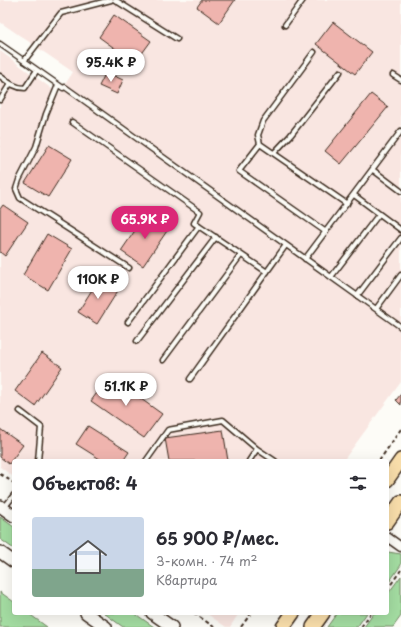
<!DOCTYPE html>
<html lang="ru">
<meta charset="utf-8">
<style>
:root{--surface:#fff;--page:#f2f2f3;--text:#2b2b33;--muted:#7c7c81;--accent:#db2777}
body{margin:0;font-family:"Playpen Sans",sans-serif;background:var(--page);color:var(--text);height:100vh;display:flex;flex-direction:column;font-size:15px;white-space:nowrap}
*{box-sizing:border-box;margin:0}
p{font-size:13px;color:var(--muted)}
.icon{flex:none;width:22px;height:22px;fill:none;stroke:currentColor;stroke-width:2;stroke-linecap:round;stroke-linejoin:round}
.map{position:relative;flex:1;overflow:hidden}
.drawer{position:absolute;left:12px;top:459px;width:377px;height:156px;display:flex;flex-direction:column;background:var(--surface);border-radius:4px;box-shadow:0 4px 16px #0002}
.drawer>*{flex:none}
.price{position:absolute;translate:-50% -34px;padding:0 9px;border-radius:14px;background:#fff;color:#222;font-size:13px;line-height:26px;filter:drop-shadow(0 1px 2px #0008)}
.price::after{content:'';position:absolute;left:50%;top:24px;width:12px;height:9px;margin-left:-6px;background:inherit;clip-path:polygon(0 0,100% 0,50% 100%)}
.price.on{background:var(--accent);color:#fff}
ul{padding:0;list-style:none}
li{display:flex;align-items:center;gap:12px;height:100px;padding:0 20px}
li span{display:grid;place-items:center;flex:none;width:112px;height:80px;border-radius:4px;color:#555}
li>.icon{margin-inline-start:auto}
span .icon{width:48px;height:48px;fill:#fffc;stroke-width:1}
li b{font-size:17px}
h2{display:flex;justify-content:space-between;align-items:center;height:48px;padding:0 20px;font-size:17px}
.map>svg:first-child{display:block}
.built{fill:#f9e6e1}
.green{fill:#a4dda2;stroke:#708460}
.building{fill:#efb4ae;stroke:#3b2a1e}
.lines{fill:none;stroke-linecap:round;stroke-linejoin:round}
.lane-casing{stroke:#3b2a1e;stroke-width:7}
.street-casing{stroke:#3b2a1e;stroke-width:11}
.secondary-casing{stroke:#3b2a1e;stroke-width:14}
.primary-casing{stroke:#3b2a1e;stroke-width:16}
.path{stroke:#3b2a1e;stroke-width:2;stroke-dasharray:4 3;stroke-linecap:butt}
.lane{stroke:#fdfcf7;stroke-width:4}
.street{stroke:#fdfcf7;stroke-width:8}
.secondary{stroke:#fdfcf7;stroke-width:11}
.primary{stroke:#f9deab;stroke-width:13}
</style>
<div class="map">
<svg width="401" height="627" viewBox="0 0 401 627">
<rect width="100%" height="100%" fill="#fdfcf7"/>
<filter id="ink" filterUnits="userSpaceOnUse"><feTurbulence type="fractalNoise" baseFrequency=".025" numOctaves="2"/><feDisplacementMap in="SourceGraphic" scale="8" xChannelSelector="R" yChannelSelector="G"/><feConvolveMatrix kernelMatrix="1 2 1 2 8 2 1 2 1" color-interpolation-filters="sRGB"/></filter>
<g filter="url(#ink)">
<path class="built" d="M0 0H401V382L343 461H14V477L0 467V51L59 94 73 72 0 22Z
M206 613H239L230 627H226Z"/>
<path class="green" d="M0 517 14 527V549L0 539Z
M388 552 401 554V565L387 585V553Z
M401 576V616L393 627H364L374 613H387V595Z
M0 592 14 602V613H28L47 627H0Z
M104 613H134L154 627H123Z
M337 613H367L357 627H327Z"/>
<path class="building" d="M202 0H235L219 23 197 7Z
M114 15 151 41 135 63 99 37Z
M333 22 372 52 355 74 316 44Z
M106 72 123 80 117 94 99 86Z
M371 94 388 107 341 164 325 151Z
M49 145 72 159 48 197 25 183Z
M3 205 28 222 5 256 0 252V209Z
M147 213 169 228 143 266 121 251Z
M47 234 72 249 48 290 23 275Z
M100 277 119 289 97 324 78 312Z
M42 353 62 367 35 406 15 391Z
M109 376 162 414 144 438 91 401Z
M401 394V405L396 400Z
M88 426 129 452 123 461H103L76 444Z
M0 429 23 445 9 464 0 457Z
M223 430 228 461H169L165 438Z"/>
<g class="lines">
<g class="lane-casing">
<path id="lane" d="M115 0 177 39
M285 25 303 0
M0 44 63 88 65 87 401 327
M24 61 61 13 111 0
M393 75 401 80
M0 76C8 82 15 88 25 88L37 70
M58 85 46 114 36 147 19 180 16 189 20 198 129 268
M0 100 10 84
M72 122 200 212 194 223 267 272
M260 144 258 135 263 121 314 52
M274 153 290 136 340 72
M373 170 401 191
M354 195 401 230
M326 232 239 171 260 144 347 204
M305 259 401 131
M331 277 379 214
M357 296 401 238
M376 309 401 275
M128 322 199 226
M137 341 216 237
M163 360 241 255
M190 379 286 245
M20 411 41 427 38 461
M146 461 168 430 223 420 257 449
M249 461 257 449 275 461
M4 508 14 495"/>
</g>
<g class="street-casing">
<path id="street" d="M387 537 401 547"/>
</g>
<g class="secondary-casing">
<path id="secondary" d="M0 506 14 516
M0 552 14 562
M86 613 106 627
M152 613 172 627"/>
</g>
<g class="primary-casing">
<path id="primary" d="M387 480 401 460
M387 522 401 502
M283 627 293 613
M313 627 323 613"/>
</g>
<path class="path" d="M379 461 401 429
M0 474 14 483
M387 590 401 570
M194 613 214 627
M241 627 251 613
M361 627 371 613"/>
<use href="#lane" class="lane"/>
<use href="#street" class="street"/>
<use href="#secondary" class="secondary"/>
<use href="#primary" class="primary"/>
</g>
</g>
</svg>
<b class="price" style="left:111px;top:83px">95.4K ₽</b>
<b class="price on" style="left:145px;top:240px">65.9K ₽</b>
<b class="price" style="left:98px;top:300px">110K ₽</b>
<b class="price" style="left:126px;top:407px">51.1K ₽</b>
<section class="drawer">
<h2>Объектов: 4<svg class="icon" aria-label="filters" viewBox="0 0 24 24"><path d="M4 7h16M4 17h16"/><circle cx="9" cy="7" r="2"/><circle cx="15" cy="17" r="2"/></svg></h2>
<ul>
<li><span style="background:linear-gradient(#c9d6e8 65%,#7fa58c 0)"><svg class="icon" aria-label="home" viewBox="0 0 24 24"><path d="M3 11l9-7 9 7M6 9v11h12V9"/></svg></span><div><b>65 900 ₽/мес.</b><p>3-комн. · 74 m²</p><p>Квартира</p></div></li>
</ul>
</section>
</div>
